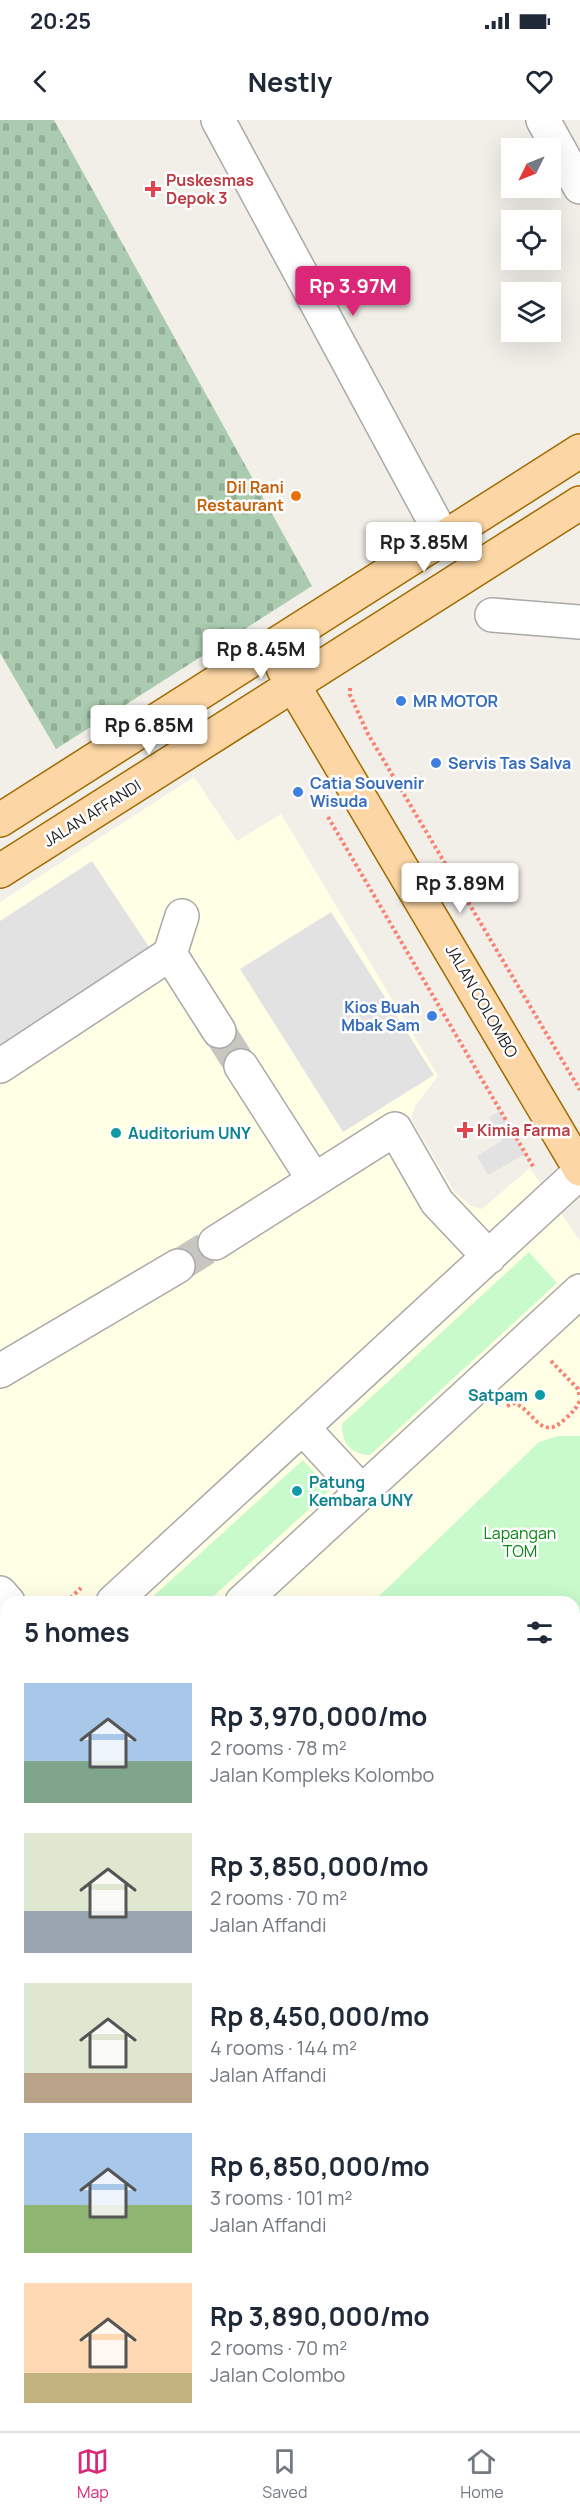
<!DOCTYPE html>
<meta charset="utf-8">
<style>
:root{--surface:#fff;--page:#f6f6f7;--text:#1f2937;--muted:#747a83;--line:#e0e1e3;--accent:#db2777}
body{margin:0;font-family:Manrope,sans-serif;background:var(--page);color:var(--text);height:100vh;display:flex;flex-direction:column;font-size:22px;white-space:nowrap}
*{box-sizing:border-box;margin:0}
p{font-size:20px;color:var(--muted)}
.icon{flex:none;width:33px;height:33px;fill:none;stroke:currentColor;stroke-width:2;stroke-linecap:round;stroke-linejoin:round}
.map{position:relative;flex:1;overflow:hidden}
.sheet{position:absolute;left:0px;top:1476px;width:580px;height:836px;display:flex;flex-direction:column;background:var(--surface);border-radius:18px 18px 0 0;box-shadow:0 6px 24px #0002}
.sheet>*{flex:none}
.needle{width:39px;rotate:227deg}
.tools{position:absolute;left:501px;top:18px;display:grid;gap:12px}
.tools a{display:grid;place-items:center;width:60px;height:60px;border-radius:0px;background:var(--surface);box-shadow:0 6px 24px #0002;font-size:30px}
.price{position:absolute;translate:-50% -51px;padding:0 14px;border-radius:6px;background:#fff;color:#222;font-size:20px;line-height:39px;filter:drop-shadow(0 2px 3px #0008)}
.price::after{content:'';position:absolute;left:50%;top:36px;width:18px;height:14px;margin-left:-9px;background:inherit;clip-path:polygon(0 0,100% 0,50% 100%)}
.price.on{background:var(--accent);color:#fff}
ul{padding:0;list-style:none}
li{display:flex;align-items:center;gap:18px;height:150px;padding:0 24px}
li span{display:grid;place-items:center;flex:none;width:168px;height:120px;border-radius:0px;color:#555}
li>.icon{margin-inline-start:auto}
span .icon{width:72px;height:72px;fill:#fffc;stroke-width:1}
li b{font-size:26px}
h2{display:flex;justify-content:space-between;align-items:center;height:72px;padding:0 24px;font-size:26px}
.status{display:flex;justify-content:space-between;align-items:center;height:42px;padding:0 30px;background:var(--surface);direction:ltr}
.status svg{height:16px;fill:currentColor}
header{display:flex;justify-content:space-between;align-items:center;height:78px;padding:0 24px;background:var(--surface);font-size:27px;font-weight:700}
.dock{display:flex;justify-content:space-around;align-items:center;height:84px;border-top:2px solid var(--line);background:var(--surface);font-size:16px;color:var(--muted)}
.dock a{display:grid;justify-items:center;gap:3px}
.dock .on{color:var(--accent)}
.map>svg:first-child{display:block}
.education{fill:#ffffe5;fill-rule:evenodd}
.construction{fill:url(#construction-furrows)}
.cemetery{fill:url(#cemetery-stones)}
.park{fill:#c8facc}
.pitch{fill:#88e0be}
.parking{fill:#e2e2e2}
.plaza{fill:#dddde8}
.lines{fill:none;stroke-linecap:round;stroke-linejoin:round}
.minor-tunnel{stroke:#c8c6c1;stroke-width:33;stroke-dasharray:33 16;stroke-linecap:butt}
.minor-casing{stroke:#a9a9a9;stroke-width:36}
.major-casing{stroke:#a06b00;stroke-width:36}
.path{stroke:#fa8072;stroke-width:4;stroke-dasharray:3 3;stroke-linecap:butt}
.minor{stroke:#fff;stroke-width:33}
.major{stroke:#fcd6a4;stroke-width:33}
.health-dot{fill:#e0444e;stroke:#fff;stroke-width:2}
.food-dot{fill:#e8710a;stroke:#fff;stroke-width:2}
.shop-dot{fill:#3f7fe0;stroke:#fff;stroke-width:2}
.culture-dot{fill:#0f9aa8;stroke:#fff;stroke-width:2}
.labels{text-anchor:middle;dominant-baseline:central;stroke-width:5;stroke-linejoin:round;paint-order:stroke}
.health-label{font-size:16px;font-weight:bold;fill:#be3a42;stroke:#fff;text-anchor:start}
.food-label{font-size:16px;font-weight:bold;fill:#c56008;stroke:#fff;text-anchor:end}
.shop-label{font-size:16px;font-weight:bold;fill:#366cbe;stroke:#fff;text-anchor:start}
.street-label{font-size:16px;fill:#222;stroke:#fff}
.culture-label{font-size:16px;font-weight:bold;fill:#0d838f;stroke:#fff;text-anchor:start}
.park-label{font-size:16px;fill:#0c8416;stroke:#fff}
</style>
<div class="status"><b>20:25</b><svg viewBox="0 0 49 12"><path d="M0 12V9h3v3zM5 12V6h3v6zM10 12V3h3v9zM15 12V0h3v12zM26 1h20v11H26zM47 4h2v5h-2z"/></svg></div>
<header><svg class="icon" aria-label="back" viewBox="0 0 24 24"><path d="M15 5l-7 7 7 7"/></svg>Nestly<svg class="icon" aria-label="heart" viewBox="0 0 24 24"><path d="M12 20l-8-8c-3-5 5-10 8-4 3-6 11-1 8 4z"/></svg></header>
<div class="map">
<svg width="580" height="2311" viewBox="0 0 580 2311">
<defs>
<pattern id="construction-furrows" width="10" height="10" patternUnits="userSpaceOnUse" patternTransform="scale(1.5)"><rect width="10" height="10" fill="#c7c7b4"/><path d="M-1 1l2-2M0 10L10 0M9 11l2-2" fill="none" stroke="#abab9a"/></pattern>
<pattern id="cemetery-stones" width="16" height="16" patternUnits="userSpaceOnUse" patternTransform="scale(1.5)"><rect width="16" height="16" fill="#aacbaf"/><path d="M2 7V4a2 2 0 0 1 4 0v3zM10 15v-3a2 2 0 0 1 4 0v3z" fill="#92ae96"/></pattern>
</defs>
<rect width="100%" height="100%" fill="#f2efe9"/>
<path class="education" d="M194 657 237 721 281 694 438 956 415 986 411 999 454 1071 471 1086 482 1089 530 1048 580 1121V2311H0V782ZM6 1482H574V2306H6Z"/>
<path class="construction" d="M580 1962V2086L574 2081V1969Z"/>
<path class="cemetery" d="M0 0H54L312 466 56 629 0 533Z"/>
<path class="park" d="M529 1132 557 1163 370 1335C350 1334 342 1323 342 1304Z
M558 1316H580V1700L575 1707 574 1482H373L539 1322Z
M303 1340 330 1370 207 1482H147Z"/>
<path class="pitch" d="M118 2306H538V2311H124Z"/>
<path class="parking" d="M92 741 151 830 0 929V801Z
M331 792 434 955 343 1012 240 849Z
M500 991 525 1034 488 1055 477 1036 502 1021 489 997Z"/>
<path class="plaza" d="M0 1617 6 1621V1716L0 1720Z"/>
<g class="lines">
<path class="minor-tunnel" d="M219 911 241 946
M178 1146 215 1123"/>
<g class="minor-casing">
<path id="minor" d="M218 0 444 419
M543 0 580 67
M492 495 580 502
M170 834 219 911
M0 946 170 834 182 796
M241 946 314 1060
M215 1123 395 1009 437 1082 489 1137
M0 1251 178 1146
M303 1308 362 1372
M0 1473 8 1482
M113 1482 580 1052
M242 1482 580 1171
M574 1738 580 1732
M0 1958 6 1952"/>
</g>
<g class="major-casing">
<path id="major" d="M283 548 580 1049
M0 700 580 331
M0 751 580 383"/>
</g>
<path class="path" d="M350 568V575L368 614 580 970
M328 697 534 1048
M551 1241 578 1269 580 1278
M507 1286 515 1283C535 1292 541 1322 565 1299 572 1293 577 1288 580 1280
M66 1482 81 1468
M0 2017 6 2012
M0 2260 6 2266
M45 2306 51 2311
M80 2311 82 2308"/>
<use href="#minor" class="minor"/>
<use href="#major" class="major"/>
</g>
<g class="health-dot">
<path d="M150 60h6v6h6v6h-6v6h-6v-6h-6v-6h6z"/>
<path d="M462 1001h6v6h6v6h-6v6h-6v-6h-6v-6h6z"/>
</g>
<circle class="food-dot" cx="296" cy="376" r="6"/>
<g class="shop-dot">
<circle cx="401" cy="581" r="6"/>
<circle cx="436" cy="643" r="6"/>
<circle cx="298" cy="672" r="6"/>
<circle cx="432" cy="896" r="6"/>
</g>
<g class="culture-dot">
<circle cx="116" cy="1013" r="6"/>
<circle cx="540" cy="1275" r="6"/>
<circle cx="297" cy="1371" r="6"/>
</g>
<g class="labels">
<g class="health-label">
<text x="166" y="60">Puskesmas<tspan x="166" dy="18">Depok 3</tspan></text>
<text x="477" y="1010">Kimia Farma</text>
</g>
<g class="food-label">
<text x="284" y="367">Dil Rani<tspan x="284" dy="18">Restaurant</tspan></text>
</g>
<g class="shop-label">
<text x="413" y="581">MR MOTOR</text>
<text x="448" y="643">Servis Tas Salva</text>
<text x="310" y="663">Catia Souvenir<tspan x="310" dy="18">Wisuda</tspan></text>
<text x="420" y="887" text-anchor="end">Kios Buah<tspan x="420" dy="18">Mbak Sam</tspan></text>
</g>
<g class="street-label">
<text transform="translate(92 693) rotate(-32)">JALAN AFFANDI</text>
<text transform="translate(482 881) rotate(60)">JALAN COLOMBO</text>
</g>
<g class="culture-label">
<text x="128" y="1013">Auditorium UNY</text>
<text x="528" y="1275" text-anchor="end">Satpam</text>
<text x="309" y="1362">Patung<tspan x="309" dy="18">Kembara UNY</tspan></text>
</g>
<g class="park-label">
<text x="520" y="1413">Lapangan<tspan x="520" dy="18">TOM</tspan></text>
</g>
</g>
</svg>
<div class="tools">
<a><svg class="needle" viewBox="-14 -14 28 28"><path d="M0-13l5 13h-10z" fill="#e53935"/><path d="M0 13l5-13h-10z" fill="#747a83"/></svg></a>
<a><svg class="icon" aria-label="locate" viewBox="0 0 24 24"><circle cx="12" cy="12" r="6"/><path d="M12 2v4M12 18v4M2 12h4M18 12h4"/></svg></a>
<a><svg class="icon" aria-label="layers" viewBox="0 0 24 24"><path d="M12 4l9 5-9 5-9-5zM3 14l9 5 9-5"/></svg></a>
</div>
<b class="price on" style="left:353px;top:197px">Rp 3.97M</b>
<b class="price" style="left:424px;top:453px">Rp 3.85M</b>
<b class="price" style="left:261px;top:560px">Rp 8.45M</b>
<b class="price" style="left:149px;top:636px">Rp 6.85M</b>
<b class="price" style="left:460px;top:794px">Rp 3.89M</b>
<section class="sheet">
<h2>5 homes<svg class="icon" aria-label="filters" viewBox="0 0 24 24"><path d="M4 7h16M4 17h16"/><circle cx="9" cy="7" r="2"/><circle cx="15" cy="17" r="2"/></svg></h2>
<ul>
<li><span style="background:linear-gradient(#a9c7e8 65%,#7fa58c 0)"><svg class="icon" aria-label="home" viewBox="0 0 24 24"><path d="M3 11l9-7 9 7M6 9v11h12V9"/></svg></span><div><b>Rp 3,970,000/mo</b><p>2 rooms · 78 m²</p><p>Jalan Kompleks Kolombo</p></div></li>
<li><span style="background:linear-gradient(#dfe7d0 65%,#9aa5b1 0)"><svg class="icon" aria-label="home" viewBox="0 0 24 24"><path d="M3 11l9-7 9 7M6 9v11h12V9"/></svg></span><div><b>Rp 3,850,000/mo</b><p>2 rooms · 70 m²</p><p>Jalan Affandi</p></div></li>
<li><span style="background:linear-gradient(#dfe7d0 75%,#b9a48a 0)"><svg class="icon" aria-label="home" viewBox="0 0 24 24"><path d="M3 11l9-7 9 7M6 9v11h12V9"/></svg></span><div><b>Rp 8,450,000/mo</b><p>4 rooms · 144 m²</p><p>Jalan Affandi</p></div></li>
<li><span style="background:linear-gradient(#a9c7e8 60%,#8fb573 0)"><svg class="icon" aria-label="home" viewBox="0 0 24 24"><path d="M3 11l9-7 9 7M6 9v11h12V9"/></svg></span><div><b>Rp 6,850,000/mo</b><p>3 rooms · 101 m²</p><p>Jalan Affandi</p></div></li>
<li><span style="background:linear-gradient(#ffd9b3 75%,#c2b280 0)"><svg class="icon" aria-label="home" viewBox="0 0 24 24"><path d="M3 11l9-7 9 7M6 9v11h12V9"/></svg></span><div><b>Rp 3,890,000/mo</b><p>2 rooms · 70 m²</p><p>Jalan Colombo</p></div></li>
</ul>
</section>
</div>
<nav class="dock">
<a class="on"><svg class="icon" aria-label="map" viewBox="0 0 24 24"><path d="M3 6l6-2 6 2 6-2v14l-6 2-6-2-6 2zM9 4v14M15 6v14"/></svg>Map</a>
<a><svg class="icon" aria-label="saved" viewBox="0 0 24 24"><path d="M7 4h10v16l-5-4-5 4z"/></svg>Saved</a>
<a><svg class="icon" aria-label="home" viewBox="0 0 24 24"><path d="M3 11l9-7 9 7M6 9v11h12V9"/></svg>Home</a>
</nav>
